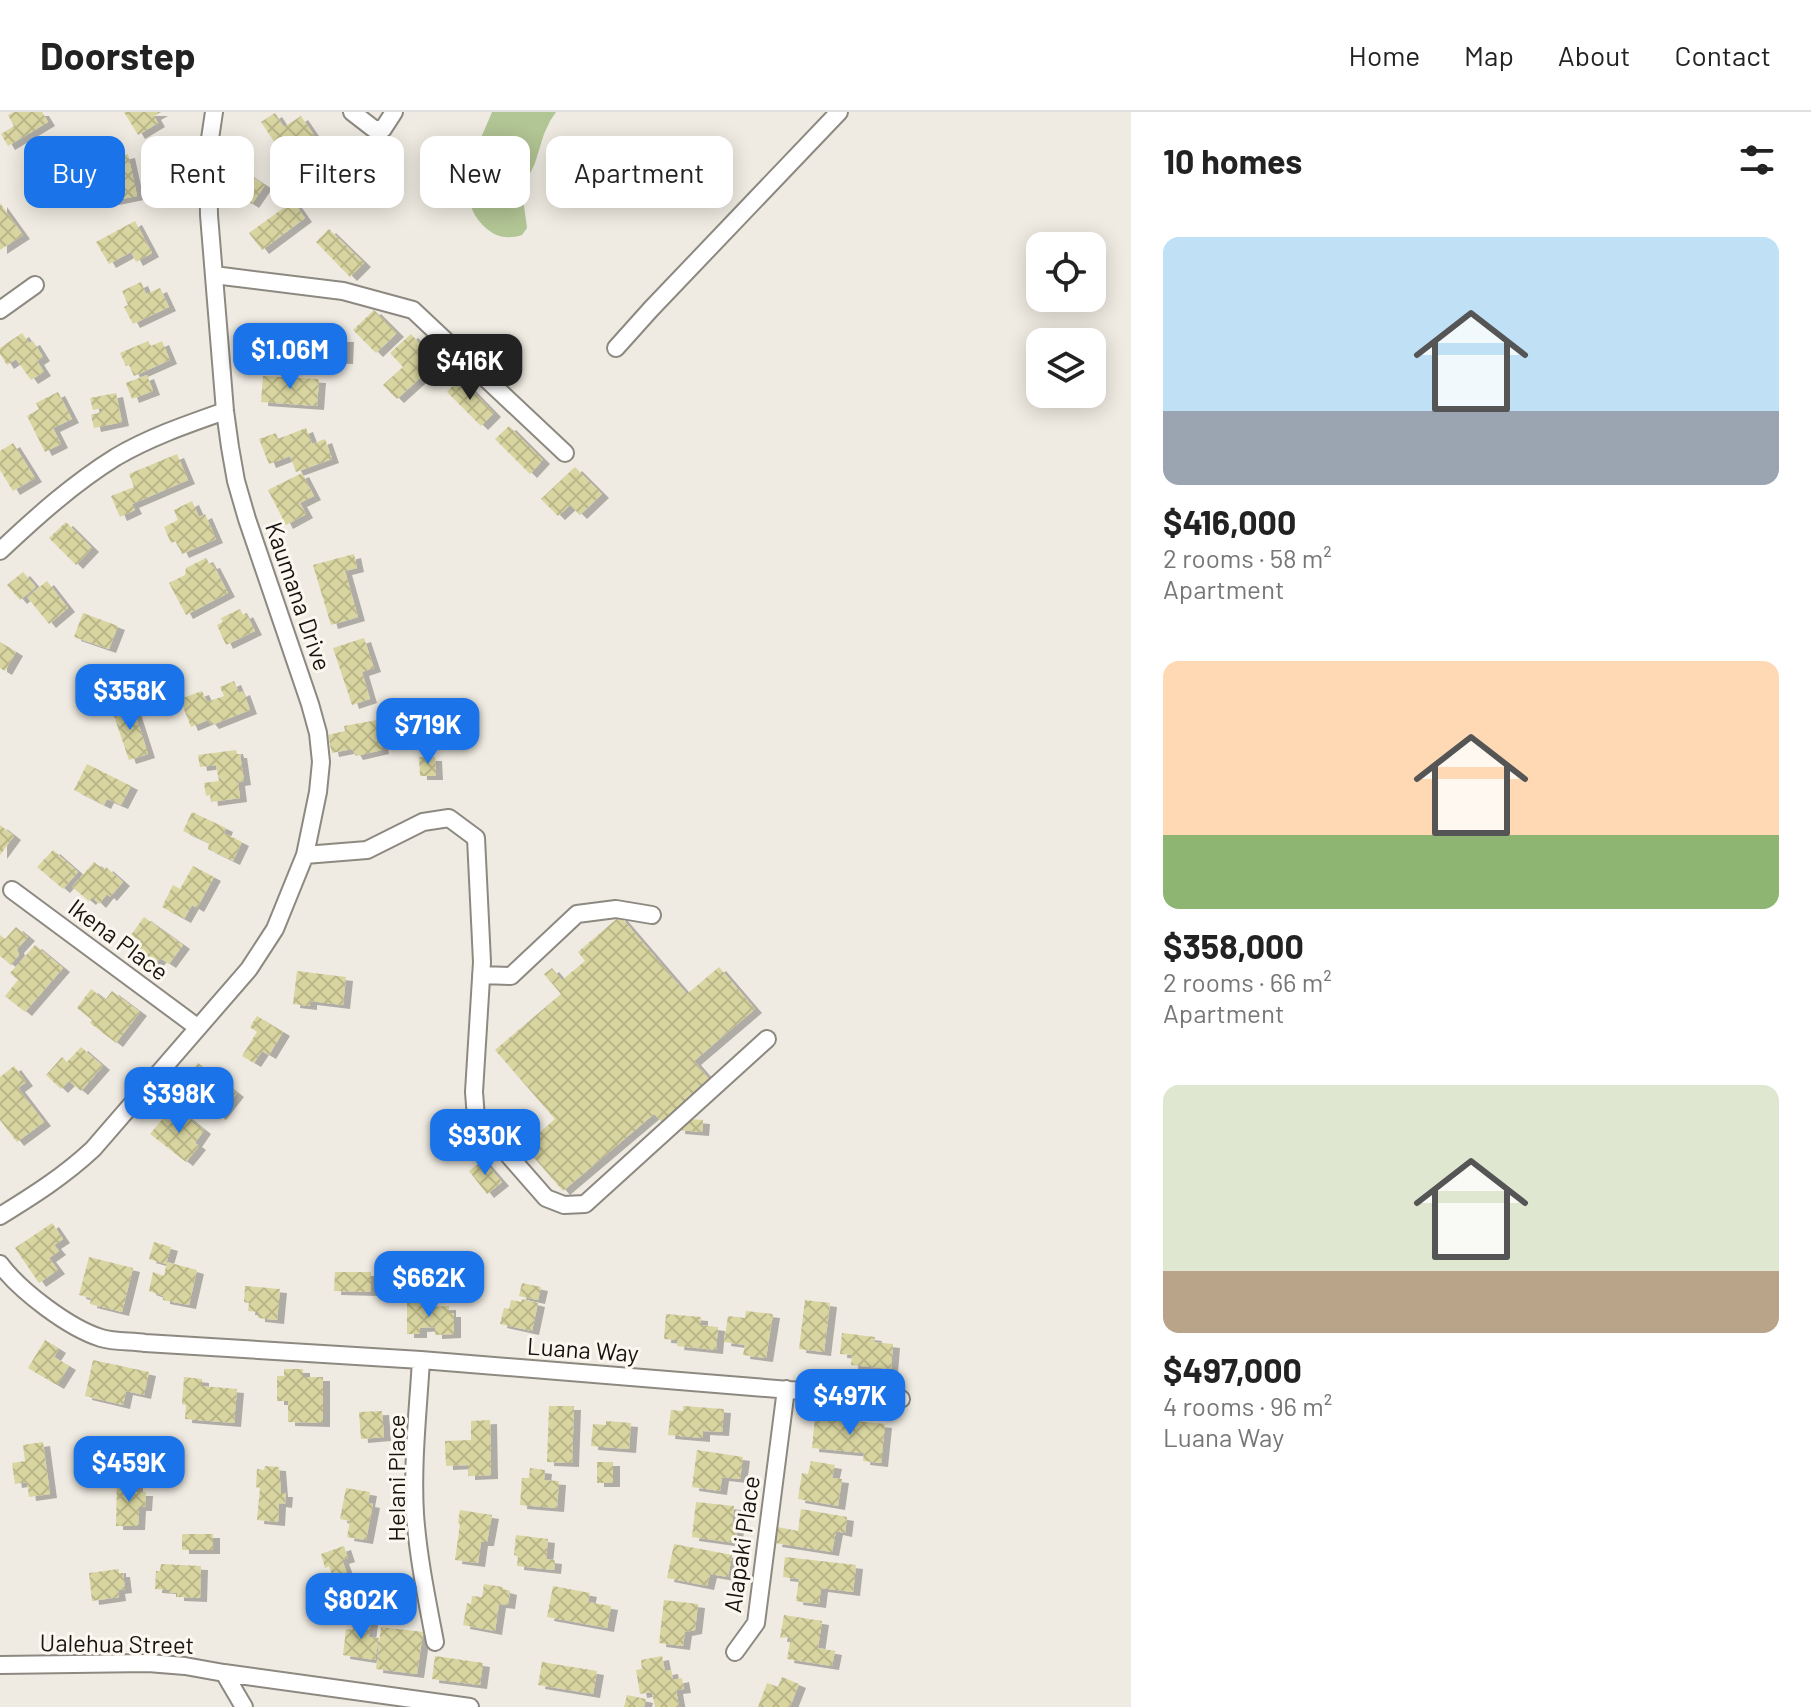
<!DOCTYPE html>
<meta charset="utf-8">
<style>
:root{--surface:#fff;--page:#f6f6f6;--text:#222;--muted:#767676;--line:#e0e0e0;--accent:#1a73e8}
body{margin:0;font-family:Barlow,sans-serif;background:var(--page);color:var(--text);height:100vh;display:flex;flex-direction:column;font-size:30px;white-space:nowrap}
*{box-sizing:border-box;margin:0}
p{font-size:26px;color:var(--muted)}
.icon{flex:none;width:44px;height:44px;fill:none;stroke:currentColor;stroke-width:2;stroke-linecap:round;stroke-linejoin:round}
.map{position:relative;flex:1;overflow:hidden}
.side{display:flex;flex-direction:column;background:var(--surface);width:680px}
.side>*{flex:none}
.guide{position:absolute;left:24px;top:24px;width:760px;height:72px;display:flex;gap:16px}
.fabs{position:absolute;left:1026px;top:120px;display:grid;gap:16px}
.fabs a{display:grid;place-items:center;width:80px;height:80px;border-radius:16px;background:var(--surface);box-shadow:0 4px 20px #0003;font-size:40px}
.price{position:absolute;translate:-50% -68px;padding:0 18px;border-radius:16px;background:var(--accent);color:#fff;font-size:26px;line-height:52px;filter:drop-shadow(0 2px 4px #0008)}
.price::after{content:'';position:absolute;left:50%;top:48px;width:24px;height:18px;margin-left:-12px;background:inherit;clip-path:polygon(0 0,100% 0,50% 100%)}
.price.current{background:#222;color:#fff}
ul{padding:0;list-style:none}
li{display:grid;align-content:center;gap:16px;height:424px;padding:0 32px}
li span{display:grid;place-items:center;height:248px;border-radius:16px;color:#555}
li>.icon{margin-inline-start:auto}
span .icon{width:144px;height:144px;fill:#fffc;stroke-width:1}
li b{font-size:34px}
h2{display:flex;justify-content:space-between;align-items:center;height:96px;padding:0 32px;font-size:34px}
.chip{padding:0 28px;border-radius:16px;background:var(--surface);box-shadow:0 4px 20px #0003;font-size:28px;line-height:72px}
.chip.current{background:var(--accent);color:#fff}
header{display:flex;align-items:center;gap:48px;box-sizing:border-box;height:112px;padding:0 40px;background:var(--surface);border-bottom:2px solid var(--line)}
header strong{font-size:38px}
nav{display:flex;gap:44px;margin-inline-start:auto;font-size:28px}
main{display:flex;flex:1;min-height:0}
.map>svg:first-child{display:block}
.water{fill:#b2c594}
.building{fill:url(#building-cross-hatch);filter:url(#shadow)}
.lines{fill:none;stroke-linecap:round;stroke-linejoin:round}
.minor-casing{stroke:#8d8981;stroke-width:20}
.minor{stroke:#fff;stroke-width:16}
.labels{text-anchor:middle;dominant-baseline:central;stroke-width:6;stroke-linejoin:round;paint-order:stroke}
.street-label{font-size:24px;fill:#161411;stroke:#fcf8f0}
</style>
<header>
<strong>Doorstep</strong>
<nav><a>Home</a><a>Map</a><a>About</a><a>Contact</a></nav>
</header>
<main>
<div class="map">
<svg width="1131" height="1595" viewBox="0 0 1131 1595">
<defs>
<pattern id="building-cross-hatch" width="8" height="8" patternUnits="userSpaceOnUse" patternTransform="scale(2)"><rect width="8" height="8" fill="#d9d5a0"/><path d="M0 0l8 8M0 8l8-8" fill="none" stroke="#bab689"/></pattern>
<filter id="shadow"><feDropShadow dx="7" dy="4" stdDeviation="0" flood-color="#0004"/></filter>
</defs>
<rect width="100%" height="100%" fill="#efebe2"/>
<path class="water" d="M492 0H556L550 9 544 22 535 51 522 79 527 116 522 123C509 127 498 126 487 117 449 84 477 37 492 0Z"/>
<path class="building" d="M14 0H42L48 10 8 34 1 22 14 14 8 3Z
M124 0H161L154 4 158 11 138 23Z
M275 1 284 15 301 4 314 23 307 28 314 39 296 51 290 43 285 46 261 10Z
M128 42 137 84 112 89 109 76 103 78 100 62 107 60 104 47Z
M244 59 265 73 252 92 235 81 239 75 236 71Z
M293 89 305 106 262 138 249 121Z
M0 91 23 123 0 138Z
M135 109 152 141 136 150 131 140 109 152 96 130Z
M329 117 364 151 350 165 316 130Z
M141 170 146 182 160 176 169 195 133 212 124 195 128 193 122 179Z
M374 198 397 221 376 241 353 218Z
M22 221 29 231 33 229 43 245 37 249 44 260 31 268 16 247 7 253 0 242V236Z
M411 222 437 251 397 287 383 273 403 255 390 241Z
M296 225 347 226 346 248 296 246Z
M148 229 151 234 162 229 170 248 134 264 129 253 126 254 120 241Z
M147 263 153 279 132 287 126 271Z
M263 264 319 267 317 294 261 290Z
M460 266 494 301 481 314 447 280Z
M58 280 72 307 53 316 61 332 45 340 27 304 39 297 36 291Z
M116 281 122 310 94 316 91 303 101 300V296L93 298 90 286Z
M509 314 543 348 530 362 495 327Z
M306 316 312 332 325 327 332 347 296 360 290 344 269 352 259 327 276 321 278 327Z
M13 331 35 366 13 379 0 358V339Z
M177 342 188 368 132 392 135 398 120 405 111 384 134 375 129 362Z
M575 355 602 382 580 403 570 393 558 404 541 387Z
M302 361 314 384 300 391 306 402 286 413 268 378Z
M192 389 199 405 205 402 216 427 182 442 176 429 171 431 164 415 178 408 174 398Z
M66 410 92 436 76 453 49 426Z
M354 442 357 456 345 459 358 505 331 513 313 453Z
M206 446 210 453 213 452 228 481 186 503 169 471 185 463 186 456Z
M23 460 36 475 20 488 7 473Z
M47 469 68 496 49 512 27 485Z
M240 497 243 503 246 501 255 519 226 533 217 513 223 510 221 506Z
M83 501 118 514 109 537 74 525Z
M364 526 374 556 362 560 370 587 352 593 333 536Z
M0 530 16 540 5 559 0 556Z
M234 569 239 581 243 579 250 598 212 613 208 608 191 615 180 587 202 579 207 590 224 584 220 575Z
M132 592 148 642 129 648 112 598Z
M377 608 382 638 356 644 352 637 332 641 328 623 345 619 344 614Z
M236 638 237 642H240L244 669 238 670 240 686 211 690 210 683 206 684 204 671 219 669 216 653 200 655 198 643Z
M419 645H435L436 664H420Z
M87 652 131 674 121 693 107 687 104 693 74 678Z
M192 700 226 716 224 721 242 730 233 749 208 737 209 731 183 719Z
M0 713 14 724 0 743Z
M53 738 78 760 63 777 37 755Z
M94 750 104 758 106 755 123 770 110 785 107 782 99 792 92 785 89 789 72 775Z
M193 754 214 765 197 796 192 793 184 807 162 795 173 773 180 777Z
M620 804 687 882 719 855 755 897 694 949 711 969 662 1010 654 1002 563 1079 524 1034 555 1007 495 938 561 882 544 862 552 856 562 868 585 849 578 840Z
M144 805 183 833 169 852 160 846 151 857 131 842 141 829 131 823Z
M16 815 28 825 17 837 19 843 11 853 0 844V823L5 827Z
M35 833 63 856 25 900 5 884 18 868 10 861Z
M297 859 346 865 343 893 310 889V894L293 892Z
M91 877 105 888 112 879 140 900 116 931 90 911 92 908 77 896Z
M257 904 283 920 269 943 262 939 254 951 242 944 257 920 250 915Z
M81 935 103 954 81 979 69 969 61 977 46 963 62 945 67 950Z
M198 951 237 981 219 1004 174 968 184 955 191 960Z
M14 954 26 970 18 976 44 1010 17 1030 0 1008V965Z
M180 999 204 1018 195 1031 199 1034 186 1050 150 1022 165 1004 172 1010Z
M679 1006 703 1008 702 1020 678 1018Z
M483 1048 502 1070 487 1082 469 1059Z
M52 1111 63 1127 54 1133 59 1139 49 1146 58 1158 39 1171 15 1136Z
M154 1130 171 1135 166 1152 149 1147Z
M89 1145 133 1156 122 1200 90 1192 91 1186 79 1183Z
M167 1150 197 1158 189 1193 163 1188V1184L149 1179 153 1160 164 1164Z
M335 1160H371V1180L334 1179Z
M522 1171 541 1175 538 1188 519 1184Z
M245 1174 280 1177 277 1208 258 1206V1200L248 1199 249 1191 244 1190Z
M522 1187 538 1191 532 1219 500 1212 504 1196 509 1197 511 1188 521 1190Z
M805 1188 830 1191 824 1240 799 1237Z
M407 1189H423V1195L449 1194V1201H454V1222L435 1223V1215L420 1216V1222H407Z
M746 1199 773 1202 766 1246 743 1243 745 1233 724 1230 728 1204 745 1206Z
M666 1202 701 1205V1213L718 1215 716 1238 677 1234 678 1228 664 1227Z
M842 1221 875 1225 874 1230 893 1232 891 1257 851 1253 852 1243 840 1242Z
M45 1228 59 1237 54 1245 69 1254 57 1273 28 1256Z
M93 1248 149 1260 144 1283 126 1279 123 1293 85 1284Z
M284 1257H303V1265H323V1311L288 1310V1289H277V1264H284Z
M184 1265 202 1267V1274L237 1277 234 1311 185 1307 186 1293 182 1292Z
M549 1294H574L572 1351 547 1350Z
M683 1294 724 1297 722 1320 703 1319V1326L668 1323 671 1298 683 1299Z
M382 1299 384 1325 361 1327 359 1300Z
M815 1305 885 1312 881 1351 863 1349 864 1341 812 1336Z
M490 1308 491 1363 468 1364V1353L446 1354 445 1329 471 1328V1309Z
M606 1309 631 1311 629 1337 591 1334 593 1312 606 1313Z
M43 1330 50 1382 29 1385 27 1370 15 1372 12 1351 25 1349 23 1333Z
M697 1338 743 1345 740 1367 722 1365 720 1379 692 1375Z
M811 1349 835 1353 832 1366 842 1367 838 1394 798 1387 802 1361 808 1362Z
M597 1350H613V1371H597Z
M265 1354 279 1355 281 1381H286L285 1392 279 1391 278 1410 257 1408 260 1376 256 1375 257 1357 264 1358Z
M530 1356 545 1358 544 1368 559 1369 557 1396 520 1393 522 1366H529Z
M117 1369H136V1380H146L145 1395H139L138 1414H116Z
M346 1376 370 1380 368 1391 373 1392 366 1428 347 1425 350 1409 340 1407Z
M696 1390 734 1394 732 1415 737 1416 735 1431 692 1425Z
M801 1397 847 1405 845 1421 836 1419 832 1440 775 1431 778 1415 798 1419Z
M460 1398 492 1403 487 1430H481L478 1451 455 1448 460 1412 458 1411Z
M182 1422H213V1438H182Z
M516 1423 548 1427 546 1447 555 1448 554 1458 517 1454 518 1444 514 1443Z
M674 1432 732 1443 728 1465 710 1462 707 1474 667 1466Z
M344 1434 348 1446 342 1448 349 1467 335 1472 329 1454 325 1456 321 1442Z
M785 1445 856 1453 853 1480 821 1476 819 1492 796 1489 799 1467 783 1465Z
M161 1452 201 1454 200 1486 177 1485V1481H169V1478L155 1477 156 1459H160Z
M119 1457V1461H123L125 1477 118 1478 119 1485 92 1489 89 1461Z
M484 1472 503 1475V1477L510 1479 508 1493 499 1492 495 1519 463 1513 467 1491 471 1492 472 1484 482 1485Z
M553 1474 590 1481 588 1490 611 1494 607 1516 547 1505Z
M664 1488 698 1492 695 1518 685 1520 683 1534 659 1531Z
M784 1503 822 1509 818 1536 835 1539 832 1554 787 1547 791 1525 780 1526Z
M354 1507 371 1509 369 1525 379 1526 375 1548 343 1543 346 1517 352 1518Z
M381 1515 423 1520 417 1562 376 1557Z
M435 1544 483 1551 480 1573 432 1567Z
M662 1544 665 1559 671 1558 673 1568 682 1566 684 1577 676 1578 679 1595H655L652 1580 640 1582 636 1558 642 1557 641 1548Z
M542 1550 597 1559 593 1582 538 1573Z
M782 1565 799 1572 790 1595H758L767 1571 778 1575Z
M627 1583 646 1587 644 1595H624Z"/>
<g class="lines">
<g class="minor-casing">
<path id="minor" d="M352 0 374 17H383L394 0
M214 163 343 179 413 198 565 341
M0 198 35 173
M616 236 651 197 839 0
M0 439C36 405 74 371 116 345 150 325 188 312 225 299
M305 743 367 738 423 710 449 706 476 726 482 850 474 980 476 1006 546 1086 564 1093 585 1092 767 927
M12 778 197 915
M481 863 511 864 577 802 616 797 652 803
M0 1104C34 1083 64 1064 93 1037L249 857 275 817 305 743 318 680 321 650 318 621 310 592 247 407 236 369 230 335 225 299 209 103 208 40 214 0
M0 1152C20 1179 69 1216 101 1226 114 1230 131 1229 145 1231L421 1248 901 1287
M421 1248C418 1299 412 1351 415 1402 418 1445 427 1488 435 1530
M735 1540 756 1511 786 1277
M0 1553 148 1551 185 1554 224 1561 470 1595
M224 1561 244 1595"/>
</g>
<use href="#minor" class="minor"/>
</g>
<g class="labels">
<g class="street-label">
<text transform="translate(299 484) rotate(71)">Kaumana Drive</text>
<text transform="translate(119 827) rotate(37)">Ikena Place</text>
<text transform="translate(583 1237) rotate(4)">Luana Way</text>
<text transform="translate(395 1366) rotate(-90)">Helani Place</text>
<text transform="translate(741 1432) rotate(-82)">Alapaki Place</text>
<text transform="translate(117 1531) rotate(1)">Ualehua Street</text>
</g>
</g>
</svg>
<div class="fabs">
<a><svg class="icon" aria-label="locate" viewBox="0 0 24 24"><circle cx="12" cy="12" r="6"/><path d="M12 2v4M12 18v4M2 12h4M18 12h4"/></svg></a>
<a><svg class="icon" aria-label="layers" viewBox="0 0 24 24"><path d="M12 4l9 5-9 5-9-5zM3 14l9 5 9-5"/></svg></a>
</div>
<b class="price" style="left:290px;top:279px">$1.06M</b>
<b class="price current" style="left:470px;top:290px">$416K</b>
<b class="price" style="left:130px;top:620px">$358K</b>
<b class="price" style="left:428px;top:654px">$719K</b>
<b class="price" style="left:179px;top:1023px">$398K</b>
<b class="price" style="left:485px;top:1065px">$930K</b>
<b class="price" style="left:429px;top:1207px">$662K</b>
<b class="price" style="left:850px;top:1325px">$497K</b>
<b class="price" style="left:129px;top:1392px">$459K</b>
<b class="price" style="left:361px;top:1529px">$802K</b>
<div class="guide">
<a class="chip current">Buy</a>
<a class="chip">Rent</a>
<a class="chip">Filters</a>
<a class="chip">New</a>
<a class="chip">Apartment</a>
</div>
</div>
<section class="side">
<h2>10 homes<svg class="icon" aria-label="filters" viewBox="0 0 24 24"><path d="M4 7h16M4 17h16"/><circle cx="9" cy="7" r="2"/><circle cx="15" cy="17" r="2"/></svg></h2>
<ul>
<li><span style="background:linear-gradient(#bfe0f5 70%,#9aa5b1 0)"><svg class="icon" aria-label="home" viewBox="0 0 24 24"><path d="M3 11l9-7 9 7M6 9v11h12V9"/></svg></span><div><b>$416,000</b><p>2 rooms · 58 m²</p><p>Apartment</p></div></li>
<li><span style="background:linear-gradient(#ffd9b3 70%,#8fb573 0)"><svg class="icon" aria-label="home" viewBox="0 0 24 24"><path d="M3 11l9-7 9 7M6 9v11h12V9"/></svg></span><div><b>$358,000</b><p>2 rooms · 66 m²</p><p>Apartment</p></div></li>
<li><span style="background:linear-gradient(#dfe7d0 75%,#b9a48a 0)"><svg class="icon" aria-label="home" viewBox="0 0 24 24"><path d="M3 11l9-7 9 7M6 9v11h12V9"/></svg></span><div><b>$497,000</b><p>4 rooms · 96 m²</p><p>Luana Way</p></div></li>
</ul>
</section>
</main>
